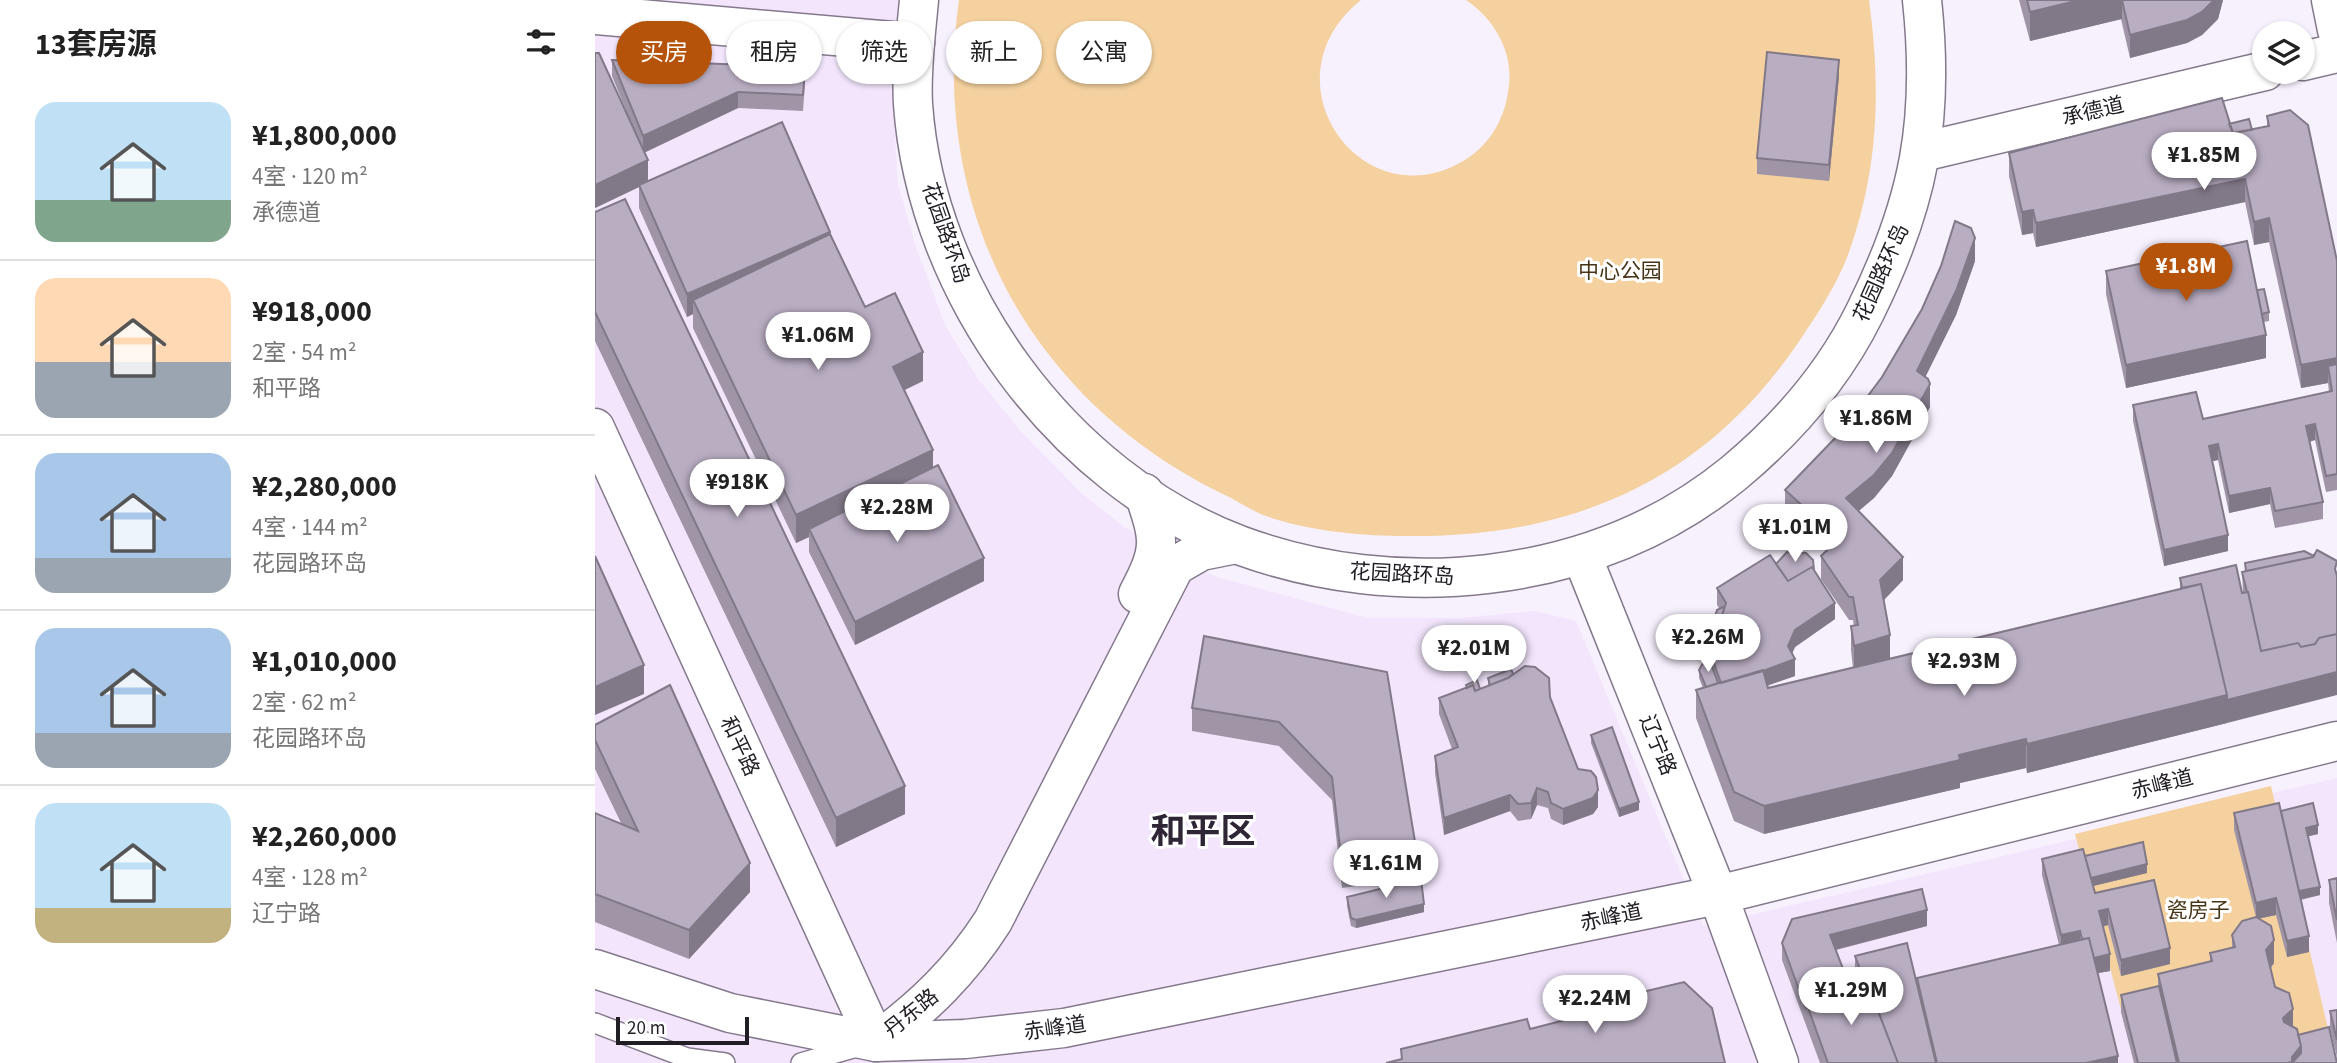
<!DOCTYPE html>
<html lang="zh">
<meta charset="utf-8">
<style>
:root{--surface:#fff;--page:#f2f2f2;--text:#222;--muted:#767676;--line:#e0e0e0;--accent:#b45309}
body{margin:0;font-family:"Source Sans 3","Noto Sans SC",sans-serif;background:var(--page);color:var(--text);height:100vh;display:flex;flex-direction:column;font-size:26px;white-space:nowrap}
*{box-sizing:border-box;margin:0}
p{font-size:23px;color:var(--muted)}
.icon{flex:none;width:38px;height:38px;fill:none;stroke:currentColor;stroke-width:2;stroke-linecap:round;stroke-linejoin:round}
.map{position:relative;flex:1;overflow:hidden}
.sheet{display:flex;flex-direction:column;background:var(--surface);width:595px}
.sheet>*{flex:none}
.guide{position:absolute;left:21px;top:21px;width:665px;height:63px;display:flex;gap:14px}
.controls{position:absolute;left:1657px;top:21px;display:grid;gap:14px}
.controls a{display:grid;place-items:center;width:63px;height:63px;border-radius:50%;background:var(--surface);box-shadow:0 2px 5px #0004;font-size:35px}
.scale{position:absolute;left:21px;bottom:18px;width:133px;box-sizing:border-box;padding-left:7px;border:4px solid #211d24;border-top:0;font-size:19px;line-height:24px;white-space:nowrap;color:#211d24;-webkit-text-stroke:5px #fff;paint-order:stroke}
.price{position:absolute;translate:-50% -60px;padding:0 16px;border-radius:24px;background:#fff;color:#222;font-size:23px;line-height:46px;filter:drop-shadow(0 2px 4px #0008)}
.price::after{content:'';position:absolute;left:50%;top:42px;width:21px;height:16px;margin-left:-10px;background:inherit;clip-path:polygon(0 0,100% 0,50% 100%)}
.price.selected{background:var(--accent);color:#fff}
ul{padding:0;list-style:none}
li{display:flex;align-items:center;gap:21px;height:175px;padding:0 35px}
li+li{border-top:2px solid var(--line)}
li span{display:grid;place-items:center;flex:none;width:196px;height:140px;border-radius:21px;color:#555}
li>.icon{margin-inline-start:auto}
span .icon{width:84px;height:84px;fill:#fffc;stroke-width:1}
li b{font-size:30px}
h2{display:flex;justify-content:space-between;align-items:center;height:84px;padding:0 35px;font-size:30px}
.chip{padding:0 24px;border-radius:32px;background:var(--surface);box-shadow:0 2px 5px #0004;font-size:24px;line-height:63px}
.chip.selected{background:var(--accent);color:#fff}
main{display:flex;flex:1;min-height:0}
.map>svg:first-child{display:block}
.built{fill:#f2e5fc}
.green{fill:#f4d19e}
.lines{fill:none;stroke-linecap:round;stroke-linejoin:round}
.lane-casing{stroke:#84798c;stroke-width:22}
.street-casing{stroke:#84798c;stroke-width:41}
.secondary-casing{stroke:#84798c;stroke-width:41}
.lane{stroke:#fff;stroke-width:19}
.street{stroke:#fff;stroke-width:38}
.secondary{stroke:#fff;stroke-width:38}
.wall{fill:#9f95a7}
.shaded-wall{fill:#827988}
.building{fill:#b9adc2;stroke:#827988;stroke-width:2}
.labels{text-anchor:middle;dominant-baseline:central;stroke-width:6;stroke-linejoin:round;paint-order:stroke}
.street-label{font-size:21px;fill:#211d24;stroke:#fff}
.park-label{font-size:21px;fill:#473417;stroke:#fff}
.town-label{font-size:35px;font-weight:bold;fill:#2e2535;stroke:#fff}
</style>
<main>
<section class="sheet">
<h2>13套房源<svg class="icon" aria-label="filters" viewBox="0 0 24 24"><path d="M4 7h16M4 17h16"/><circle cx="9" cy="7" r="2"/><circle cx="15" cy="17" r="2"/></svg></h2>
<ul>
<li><span style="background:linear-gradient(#bfe0f5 70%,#7fa58c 0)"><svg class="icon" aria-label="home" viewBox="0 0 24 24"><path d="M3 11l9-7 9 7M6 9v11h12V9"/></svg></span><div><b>¥1,800,000</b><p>4室 · 120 m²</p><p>承德道</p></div></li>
<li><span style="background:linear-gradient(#ffd9b3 60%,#9aa5b1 0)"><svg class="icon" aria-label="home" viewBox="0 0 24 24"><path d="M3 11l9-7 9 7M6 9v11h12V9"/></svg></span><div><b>¥918,000</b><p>2室 · 54 m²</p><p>和平路</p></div></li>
<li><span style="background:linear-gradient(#a9c7e8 75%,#9aa5b1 0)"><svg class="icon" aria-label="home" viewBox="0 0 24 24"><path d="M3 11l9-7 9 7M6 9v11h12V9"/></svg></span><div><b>¥2,280,000</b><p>4室 · 144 m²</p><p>花园路环岛</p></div></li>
<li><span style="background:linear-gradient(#a9c7e8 75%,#9aa5b1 0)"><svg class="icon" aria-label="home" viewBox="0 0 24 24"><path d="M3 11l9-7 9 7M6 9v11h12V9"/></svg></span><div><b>¥1,010,000</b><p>2室 · 62 m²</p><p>花园路环岛</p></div></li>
<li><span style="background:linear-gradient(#bfe0f5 75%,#c2b280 0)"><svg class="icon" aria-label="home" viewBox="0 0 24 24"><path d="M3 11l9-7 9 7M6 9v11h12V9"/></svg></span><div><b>¥2,260,000</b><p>4室 · 128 m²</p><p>辽宁路</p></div></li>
</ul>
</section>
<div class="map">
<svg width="1742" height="1063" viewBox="0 0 1742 1063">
<rect width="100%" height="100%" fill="#f7f0fd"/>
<path class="built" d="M0 0H303L297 91 303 184 321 247 350 325 383 379 428 434 485 492 529 527 619 576 772 618H866L939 611 981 621 1108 926 1742 778V1063H0Z"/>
<path class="green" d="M364 0H766C666 80 767 223 870 160 897 143 911 116 914 85 918 51 899 19 871 0H1274C1286 89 1284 169 1253 255 1241 286 1223 313 1205 340 1111 480 978 538 812 536 766 536 712 531 668 515 656 510 644 502 632 496 561 462 500 415 451 351 375 252 346 124 364 0Z
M1676 786 1741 1063H1540L1480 834Z"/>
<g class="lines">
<g class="lane-casing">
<path id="lane" d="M0 1023 92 1058 130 1063
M206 1063 265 1046"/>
</g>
<g class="street-casing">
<path id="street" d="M0 15 320 43
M1708 61 1742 53
M1327 152 1670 71
M987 556 1123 895 1184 1063
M543 594C567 548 565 541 549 493
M281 1042C329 1007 366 971 398 921L580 566 606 551 641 544"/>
</g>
<g class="secondary-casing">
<path id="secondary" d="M324 0C321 34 316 70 318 104 331 292 467 478 644 545 723 574 810 584 893 574 985 563 1067 532 1139 473 1193 428 1239 375 1270 312 1324 203 1340 121 1327 0
M1736 0 1742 30
M0 428 281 1042
M0 969 135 1013 281 1042 370 1039 469 1028 1123 895 1742 741"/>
</g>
<use href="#lane" class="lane"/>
<use href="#street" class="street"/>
<use href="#secondary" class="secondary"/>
</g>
<path class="wall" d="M1424 0H1628L1623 19 1607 35 1592 43 1535 58 1526 19 1435 41Z
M0 53 43 140 17 76V60L210 83 208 111 143 108 49 153 53 181 235 234 270 307 328 381 310 390 338 467 389 581 260 645 214 552V537L201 543 98 328V314L92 317 44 208V187L0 208Z
M1244 76 1234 181 1162 174V158Z
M1672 116 1742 261V490L1731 492 1720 440 1715 442 1728 502V519L1680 528 1675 504 1634 513 1623 460 1617 461 1633 551 1569 566 1538 421V405L1608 419 1734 392 1733 383 1706 388 1674 242 1659 245 1650 202 1441 247 1438 233 1427 235 1414 176V153L1634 124 1657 130 1672 126Z
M0 212 310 814 241 847 0 341Z
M1380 261 1361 315 1330 377 1335 407 1297 476 1279 498 1264 511 1308 580 1289 600 1295 658 1285 661 1585 589V578L1648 592 1647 572 1650 571V563L1709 551 1632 723 1432 773 1431 768 1365 783V788L1169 834 1139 821 1101 718V690L1108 688 1104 678V670L1112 662 1108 649V633L1116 630 1124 608 1122 605V588L1181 564 1219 570 1240 619 1200 647 1197 653 1200 676 1172 685 1173 688 1258 668 1256 650V626H1259L1258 620H1254L1226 579V556L1232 551 1190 513V490L1245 433 1287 377 1327 309Z
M1511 271 1662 290 1674 312V321L1669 322 1671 358 1531 388 1511 294Z
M792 672 822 854V877L747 888 737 800 684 746 597 731V708Z
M918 674 955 697 983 769 1003 807 998 814 968 825 956 819 953 808 942 805 936 819 923 821 915 811 849 835 840 773V756L857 749 844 714V698L871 688V685L885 689 893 686V678Z
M0 725 155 892 94 959 0 922V813L26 823 0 769Z
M996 735 1044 810 1024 817 996 743Z
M1686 811 1723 834 1713 836 1725 895 1706 900 1714 952 1692 957 1681 915 1663 919 1679 963 1676 968 1680 987 1698 1027 1703 1035 1742 1063H1539L1526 1012V995L1563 986V974L1615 961V953L1637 947V935L1661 917 1639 830V813Z
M1490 856 1552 873 1498 886 1500 893 1575 964 1526 976 1513 925 1508 927 1515 971 1503 973 1523 1063H1225L1187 960V943L1332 926 1241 950 1255 987 1264 984 1260 972V956L1322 983 1464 945 1447 875V859Z
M1742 878V943L1734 903V880Z
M752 897 829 912 761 928 756 926 752 906Z
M1742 1010V1057L1735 1028V1011Z"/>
<path class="shaded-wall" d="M1485 0H1527V19L1435 41V12Z
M1619 0H1628L1623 19 1607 35 1592 43 1535 58V35Z
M1244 60V76L1234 181V165Z
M143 92V108L48 153V136Z
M53 160V184L44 185V187L0 208V185Z
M1650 179V202L1441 247V223Z
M1438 210V233L1427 235V212Z
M1674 218V242L1659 245V222Z
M235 232V255L98 300V314L92 317V294Z
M1380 238V261L1361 315 1322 394V371Z
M1671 335V358L1531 388V365Z
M328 352V381L298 395V367Z
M1742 358V381L1733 366V383L1706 388V365Z
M1335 384V407L1297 476 1279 498 1251 521V498Z
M1720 424V440L1711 442V426Z
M1623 444V460L1614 462V446Z
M338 450V478L214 529V537L201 543V515Z
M1675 488V504L1634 513V496Z
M1633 535V551L1569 566V550Z
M1308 557V580L1285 604V580Z
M389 558V581L260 645V622Z
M1240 603V619L1200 647 1194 661 1200 659V676L1127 702 1193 646 1200 630Z
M1295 635V658L1259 669V646Z
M49 665V694L0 715V687Z
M1742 672V695L1632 723V700Z
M1632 695V723L1432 773V744Z
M1431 739V768L1365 783V788L1169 834V806L1364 755Z
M310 786V814L241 847V818Z
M942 788V805L936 819V803Z
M1003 790V807L998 814 968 825V809Z
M915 795V811L849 835V818Z
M1044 802V810L1024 817V809Z
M1723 825V834L1711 837V828Z
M155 863V892L94 959V930Z
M1552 864V873L1494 887V879Z
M1725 887V895L1702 900V892Z
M1681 898V915L1661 919V903Z
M829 904V912L761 928V920Z
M1513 909V925L1504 927V911Z
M1332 910V926L1235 951V935Z
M1485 931V948L1466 952V935Z
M1714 936V952L1692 957V941Z
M1679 940V963L1671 973V950Z
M1575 948V964L1526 976V960Z
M1515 954V971L1498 974V958Z
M1698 1009V1033L1688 1041V1018Z
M1706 1046V1063H1692L1697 1057Z
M1523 1056V1063H1491Z"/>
<path class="building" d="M1432 0H1485L1435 12Z
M1527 0H1619L1607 12 1592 20 1535 35Z
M1172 52 1244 60 1234 165 1162 158Z
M0 53H4L53 160 0 185Z
M17 60 210 67 208 95 143 92 48 136Z
M1627 98 1638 133 1674 126 1672 116 1695 110 1713 125 1742 261V358L1706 365 1674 218 1659 222 1650 179 1441 223 1438 210 1427 212 1414 153Z
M1654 119 1657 130 1638 133 1634 124Z
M187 122 235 232 92 294 44 185Z
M30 199 310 786 241 818 0 312V212Z
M1360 221 1376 228 1380 238 1361 291 1322 371 1333 379 1335 384 1297 453 1279 475 1251 498 1308 557 1285 580 1295 635 1259 646 1256 626 1263 625 1258 597H1254L1226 556 1244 539 1190 490 1245 433 1287 377 1327 309 1346 266Z
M235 234 270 307 300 293 328 352 298 367 338 450 201 515 98 300Z
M1652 241 1671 335 1531 365 1511 271Z
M1669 289 1674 312 1667 314 1662 290Z
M1742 364V474L1731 476 1720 424 1711 426 1728 502 1680 511 1675 488 1634 496 1623 444 1614 446 1633 535 1569 550 1538 405 1601 392 1608 419 1737 391 1733 366Z
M343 465 389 558 260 622 214 529Z
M1722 550 1742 561 1740 569 1742 576V634L1724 638 1720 644 1706 647 1703 643 1666 651 1653 592H1652L1647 572 1718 557Z
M1709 551 1719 556 1718 557 1651 571 1650 563Z
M1192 552 1211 553 1218 560 1219 570 1217 567 1193 581 1181 564Z
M1175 555 1193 581 1217 567 1240 603 1200 630 1193 646 1200 659 1168 671 1126 683 1108 633 1123 628 1131 603 1122 588Z
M0 556 49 665 0 687Z
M1641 565 1647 593 1653 592 1666 651 1703 643 1706 647 1720 644 1724 638 1742 634V672L1632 700V695L1606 584 1587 588 1585 578Z
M1606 584 1632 695 1432 744 1431 739 1364 755 1365 760 1169 806 1139 792 1101 690 1168 670 1173 688Z
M1128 607 1129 609 1123 628 1116 630 1122 610Z
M609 636 792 672 822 854 747 865 737 777 684 722 597 708Z
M1115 661 1123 683 1111 687 1104 670 1108 663Z
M930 666 940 667 954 678 955 697 983 769 996 771 1001 777 1003 790 998 798 968 809 956 803 953 792 942 788 936 803 923 804 915 795 849 818 840 756 863 747 844 698 878 685 880 691 913 678Z
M916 669 918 674 913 678 895 685 893 678Z
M882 680 885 689 880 691 878 685 872 688 871 685Z
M75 685 155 863 94 930 0 894V813L43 831 0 740V725Z
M1017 727 1044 802 1024 809 996 735Z
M1684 803 1714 936 1692 941 1681 898 1661 903 1639 813Z
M1718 803 1723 825 1711 828 1725 887 1704 891 1686 811Z
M1548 842 1552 864 1496 878 1490 856Z
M1488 849 1500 893 1559 880 1575 948 1526 960 1513 909 1504 911 1515 954 1499 958 1494 938 1487 939 1485 931 1466 935 1447 859Z
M1742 878V920L1734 880Z
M826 879 829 904 761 920 756 918 752 897Z
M1327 889 1332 910 1235 935 1255 987 1211 1002V1009L1187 943 1197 919Z
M1661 917 1676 926 1679 940 1671 950 1680 987 1694 993 1698 1009 1688 1018 1689 1022 1702 1029 1706 1046 1697 1057V1062L1692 1063H1584L1563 974 1617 961 1615 953 1640 947 1637 935 1647 921Z
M1494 938 1523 1056 1491 1063H1342L1322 978Z
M1312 943 1341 1063H1303L1272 982H1270L1260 956Z
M1089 982 1117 1008 1130 1063H791L807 1059 806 1049 932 1019 935 1029 978 1018 976 1009Z
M1272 982 1303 1063H1233L1211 1002Z
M1564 986 1582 1063H1543L1526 995Z
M1742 1010V1040L1735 1011Z
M1734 1027 1742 1063H1697L1706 1053V1046L1703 1035Z"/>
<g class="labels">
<g class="street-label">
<text transform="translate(1498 111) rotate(-13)">承德道</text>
<text transform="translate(351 233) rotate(71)">花园路环岛</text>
<text transform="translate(1286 273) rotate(-66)">花园路环岛</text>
<text transform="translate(807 574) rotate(3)">花园路环岛</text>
<text transform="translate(1063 745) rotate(68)">辽宁路</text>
<text transform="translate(145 746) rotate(65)">和平路</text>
<text transform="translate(1567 784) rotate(-14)">赤峰道</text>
<text transform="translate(1016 917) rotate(-12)">赤峰道</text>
<text transform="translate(316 1013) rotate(-39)">丹东路</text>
<text transform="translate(460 1028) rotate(-8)">赤峰道</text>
</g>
<g class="park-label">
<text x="1025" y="271">中心公园</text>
<text x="1603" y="910">瓷房子</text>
</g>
<g class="town-label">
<text x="608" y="832">和平区</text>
</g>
</g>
</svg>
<div class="controls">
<a><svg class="icon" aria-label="layers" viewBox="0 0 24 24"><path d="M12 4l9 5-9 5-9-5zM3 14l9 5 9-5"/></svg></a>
</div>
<div class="scale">20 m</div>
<b class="price" style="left:1609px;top:192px">¥1.85M</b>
<b class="price selected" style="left:1591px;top:303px">¥1.8M</b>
<b class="price" style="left:223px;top:372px">¥1.06M</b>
<b class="price" style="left:1281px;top:455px">¥1.86M</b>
<b class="price" style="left:142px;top:519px">¥918K</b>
<b class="price" style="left:302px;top:544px">¥2.28M</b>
<b class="price" style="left:1200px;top:564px">¥1.01M</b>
<b class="price" style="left:1113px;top:674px">¥2.26M</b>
<b class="price" style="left:879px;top:685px">¥2.01M</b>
<b class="price" style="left:1369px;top:698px">¥2.93M</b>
<b class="price" style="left:791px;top:900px">¥1.61M</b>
<b class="price" style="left:1256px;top:1027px">¥1.29M</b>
<b class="price" style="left:1000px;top:1035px">¥2.24M</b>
<div class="guide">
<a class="chip selected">买房</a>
<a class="chip">租房</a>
<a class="chip">筛选</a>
<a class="chip">新上</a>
<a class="chip">公寓</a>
</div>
</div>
</main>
